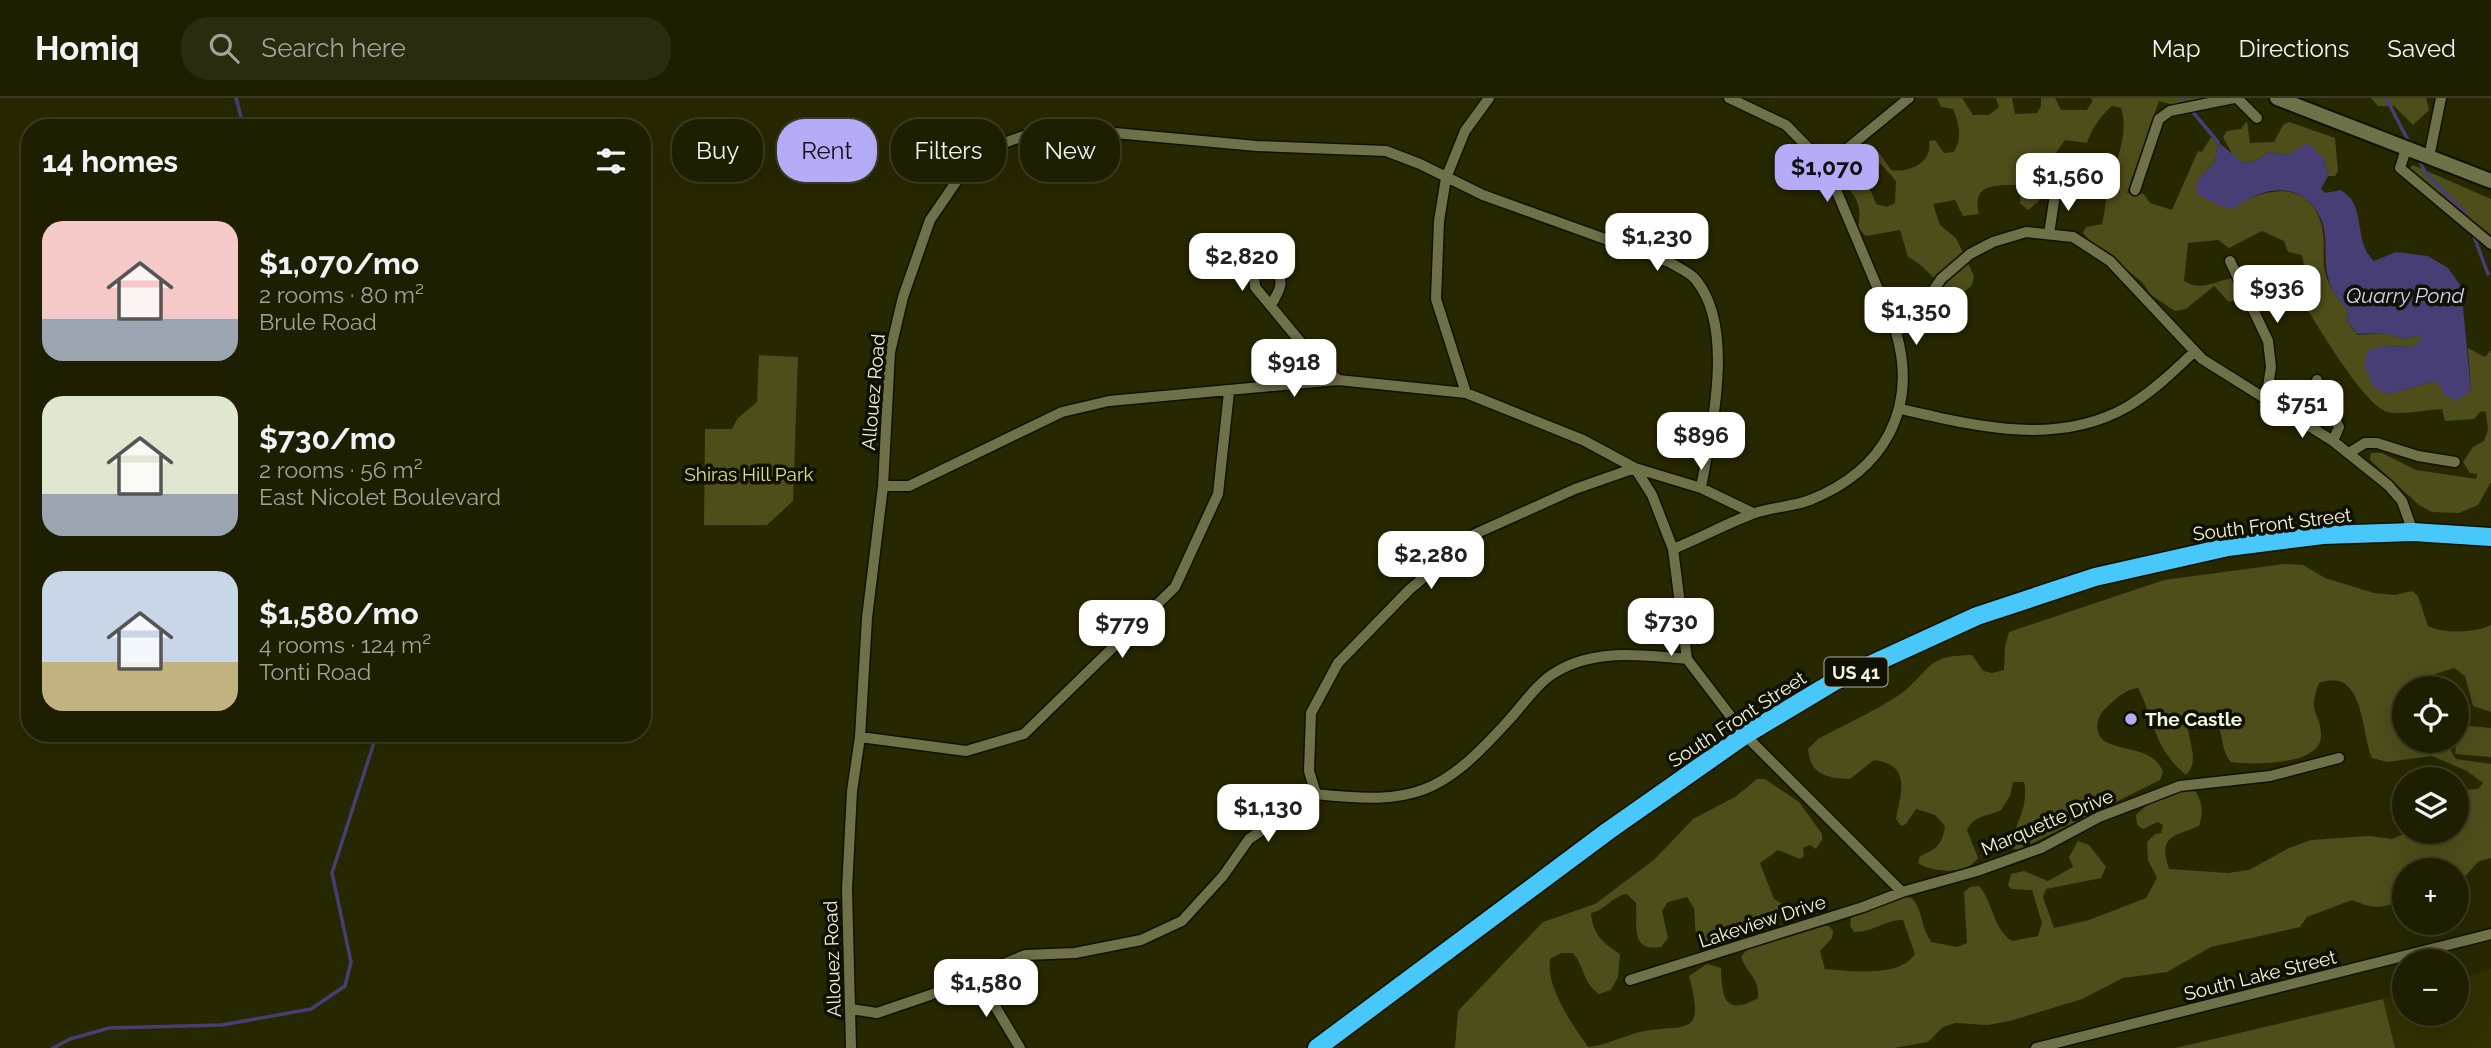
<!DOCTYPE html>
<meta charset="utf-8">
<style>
:root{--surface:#1e1e00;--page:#2b2b0f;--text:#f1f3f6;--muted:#a1a299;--line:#3c3c22;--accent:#b5acf8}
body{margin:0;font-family:Raleway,sans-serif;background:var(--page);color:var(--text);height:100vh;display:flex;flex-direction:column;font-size:26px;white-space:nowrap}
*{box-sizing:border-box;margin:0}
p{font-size:23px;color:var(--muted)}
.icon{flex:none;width:38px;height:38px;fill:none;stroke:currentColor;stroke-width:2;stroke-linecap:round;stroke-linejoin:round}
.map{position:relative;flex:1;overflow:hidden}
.details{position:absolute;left:21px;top:21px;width:630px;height:623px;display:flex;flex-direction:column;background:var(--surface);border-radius:28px;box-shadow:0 7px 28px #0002,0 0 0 2px var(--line)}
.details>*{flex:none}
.hud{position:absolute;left:672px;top:21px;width:665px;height:63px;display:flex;gap:14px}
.fabs{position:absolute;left:2392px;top:578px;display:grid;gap:14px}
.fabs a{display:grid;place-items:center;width:77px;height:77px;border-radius:50%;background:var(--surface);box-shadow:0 7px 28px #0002,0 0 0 2px var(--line);font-size:35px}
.price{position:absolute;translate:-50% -60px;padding:0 16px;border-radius:14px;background:#fff;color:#222;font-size:23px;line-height:46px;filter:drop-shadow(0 2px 4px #0008)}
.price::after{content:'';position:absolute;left:50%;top:42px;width:21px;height:16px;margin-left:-10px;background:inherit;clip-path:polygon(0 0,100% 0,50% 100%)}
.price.current{background:var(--accent);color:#111}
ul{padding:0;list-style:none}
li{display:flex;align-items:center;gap:21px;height:175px;padding:0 21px}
li span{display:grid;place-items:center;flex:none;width:196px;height:140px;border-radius:21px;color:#555}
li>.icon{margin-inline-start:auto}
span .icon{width:84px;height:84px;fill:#fffc;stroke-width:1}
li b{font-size:30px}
h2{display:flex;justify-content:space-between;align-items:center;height:84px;padding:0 21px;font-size:30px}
.chip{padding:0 24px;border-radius:28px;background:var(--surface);box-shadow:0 7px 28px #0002,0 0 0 2px var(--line);font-size:24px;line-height:63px}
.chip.current{background:var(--accent);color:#111}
header{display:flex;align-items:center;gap:42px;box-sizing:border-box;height:98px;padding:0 35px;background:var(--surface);border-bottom:2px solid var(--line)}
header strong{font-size:33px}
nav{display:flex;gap:38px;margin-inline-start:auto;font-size:24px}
.search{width:490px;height:63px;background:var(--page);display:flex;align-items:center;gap:18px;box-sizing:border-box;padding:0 24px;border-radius:28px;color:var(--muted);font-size:26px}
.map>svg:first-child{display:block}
.built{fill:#313000}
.green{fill:#4e4e1b}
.water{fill:#473e75}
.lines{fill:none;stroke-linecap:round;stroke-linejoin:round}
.stream{stroke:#473e75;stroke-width:3.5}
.street-casing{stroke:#111000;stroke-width:13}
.secondary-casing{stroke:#111000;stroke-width:18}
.highway-casing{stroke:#111000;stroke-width:21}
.street{stroke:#707149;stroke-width:10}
.secondary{stroke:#707149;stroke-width:14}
.highway{stroke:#47c7fa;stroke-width:18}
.poi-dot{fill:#b5acf8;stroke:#101003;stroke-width:2.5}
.labels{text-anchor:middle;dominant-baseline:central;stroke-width:7;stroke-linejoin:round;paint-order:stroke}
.shield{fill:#101003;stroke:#b0b09d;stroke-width:2}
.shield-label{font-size:18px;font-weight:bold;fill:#f4f5df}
.street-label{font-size:19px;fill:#f4f5df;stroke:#101003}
.park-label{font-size:19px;fill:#dfe07e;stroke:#101003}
.poi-label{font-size:19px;font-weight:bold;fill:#f4f5df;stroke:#101003;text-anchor:start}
.water-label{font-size:21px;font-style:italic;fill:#d4d1f4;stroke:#101003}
</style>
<header>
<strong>Homiq</strong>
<div class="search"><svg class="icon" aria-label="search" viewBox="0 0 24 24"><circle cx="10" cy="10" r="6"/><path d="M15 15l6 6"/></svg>Search here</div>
<nav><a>Map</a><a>Directions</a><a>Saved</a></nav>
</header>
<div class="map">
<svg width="2491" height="950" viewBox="0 0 2491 950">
<rect width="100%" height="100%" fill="#282800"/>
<path class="built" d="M2491 871V950H2395L2383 901 2404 895V915H2457V881Z"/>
<path class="green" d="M1937 0H1962L1973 17H1989L1999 9 1996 0H2012L2015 16 2037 15 2041 8V0H2055L2061 12H2087L2093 2 2090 0H2200V4L2173 7 2159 3 2127 95 2144 96 2150 105 2172 112 2198 53 2202 54 2211 39 2218 44 2215 64 2196 84 2241 105C2277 85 2317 88 2323 135 2325 148 2322 162 2325 174 2328 187 2337 201 2347 211L2348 225 2358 237 2384 235 2405 241 2418 237 2423 240 2413 249 2385 248 2389 296 2432 284 2471 293 2468 250 2485 259 2491 252V384L2478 407 2459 415 2432 414 2419 407 2370 362 2371 355H2382L2416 372 2476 381 2477 376 2470 375 2463 364 2473 349 2484 343 2488 332 2486 314 2481 313 2474 321 2445 323 2442 311C2425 312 2403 317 2388 314 2362 308 2308 210 2291 186V181L2299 179 2304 167 2302 157 2288 154 2284 143 2262 133 2229 150 2218 142 2188 145 2184 183C2201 194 2215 183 2233 180L2238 194 2236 202 2229 204 2214 188 2186 211 2175 213 2151 197 2142 184 2089 142 2083 135 2086 129 2102 126C2105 115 2105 104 2108 93 2114 65 2130 39 2121 10L2112 8C2101 17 2091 32 2087 45L2065 42 2049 65 2038 104 2028 112 2020 105 2021 92 2015 87C1992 87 1972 87 1979 116L1963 118 1955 102 1933 106 1940 127 1956 140 1974 178 1972 187 1961 197C1938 191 1929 169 1908 159L1900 132 1866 138 1858 130C1859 124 1860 117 1859 111 1857 94 1841 91 1846 72 1863 77 1871 90 1876 106L1887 109 1895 105 1896 83 1881 66 1872 70 1865 67 1862 56 1865 51 1878 53 1891 72C1909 75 1933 65 1929 43L1935 42 1944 55 1953 54C1963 42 1959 25 1953 11L1941 9Z
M2371 0H2426L2429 12 2413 27 2394 8H2378Z
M2247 23 2250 45 2274 44 2283 27 2289 24 2335 40 2338 73 2335 78H2328L2324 61 2308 46 2287 57 2268 54 2256 63 2242 65 2232 56 2223 39 2227 33 2241 31Z
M2413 67 2491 101V137L2408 72Z
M759 257 798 259 793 403 767 427H704L705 331H732L737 321 757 304Z
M2284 466 2303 467 2325 480 2374 495 2395 497 2412 493 2418 498 2428 528C2445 536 2474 535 2491 527V614L2473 608 2465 578 2454 570 2429 578 2415 590H2404V642H2450L2451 653 2456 661 2491 666V760L2479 763 2457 787V772H2404V799C2385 812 2373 811 2352 802L2307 819 2300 829 2211 849 2167 874 2123 880 2082 901 2010 923 1988 927 1955 925 1943 929 1928 944 1894 950H1455L1458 913 1543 824 1595 806 1655 761 1693 721 1735 699 1757 681H1765L1799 704 1822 736V742L1816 751 1810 747 1803 750 1804 758 1800 761 1778 752 1760 765 1774 801 1784 807C1785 813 1784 818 1779 821 1769 829 1716 850 1705 847 1704 847 1697 842 1696 841L1694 810 1687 799 1668 804 1662 813 1668 840 1661 849C1629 854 1638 827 1636 805L1627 796C1612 798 1606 812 1591 815 1593 837 1603 845 1620 856L1618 879 1611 892 1599 896C1582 884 1585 869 1573 855H1561L1550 861C1546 890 1571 924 1588 949 1606 947 1619 940 1636 935 1683 923 1707 945 1689 878L1707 866 1721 870C1722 899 1724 919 1758 900 1760 881 1746 874 1741 859L1749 849 1822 828H1829L1833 833 1832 840 1820 853 1825 871C1851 873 1899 880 1915 856L1903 822C1886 821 1872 835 1854 834L1850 828 1851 818 1896 798 1912 800C1923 813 1921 829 1931 844L1957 849 1967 845 1964 794 1970 789 1979 788C1994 805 1992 830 2012 843L2038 838 2042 825 2032 792 2011 791 2008 787 2011 776 2024 773 2048 783 2073 769 2069 759 2078 743 2089 747 2106 769 2101 780 2046 791 2043 799 2054 830 2089 822 2146 800 2157 780 2148 762 2147 744 2155 736 2161 735 2163 727 2158 724 2143 731 2137 727 2136 717C2152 702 2175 688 2196 694 2203 706 2203 715 2199 728 2173 739 2158 737 2169 771L2228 775 2249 772 2289 750 2311 742 2369 738 2392 741 2410 733H2457V692L2478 691 2483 685 2467 673 2432 658 2387 664 2372 660C2361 633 2364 568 2319 585 2307 617 2320 611 2321 637 2322 668 2252 667 2231 664 2218 649 2226 628 2208 614L2187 622C2187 642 2201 662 2186 677 2154 651 2155 623 2138 590 2124 592 2117 600 2107 609 2095 618 2093 638 2108 645 2129 654 2153 650 2163 674L2160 682 2019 752 2011 750C2013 728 2030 709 2024 684H2013L2010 698 2001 712C1988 719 1975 716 1967 732L1978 760C1967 777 1933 775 1918 765L1920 758C1937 751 1942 747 1945 728L1935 717 1916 711 1906 726 1901 728 1896 721C1900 696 1913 667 1874 662L1850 681C1827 680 1810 677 1808 651L1818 641C1840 629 1892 605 1908 590 1934 565 1931 558 1972 557L1983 573 1992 575 2004 572 2005 548 2009 534 2164 482Z
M2458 627 2491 630V659L2455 656Z
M2383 901 2395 950H2175L2201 944Z"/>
<path class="water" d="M2218 44 2243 65 2256 63 2268 54 2287 57 2308 45 2324 61 2328 78 2321 91 2325 95 2341 92C2345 95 2351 100 2353 104 2363 124 2357 147 2374 163L2396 154 2428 158 2448 170 2461 188 2471 293 2456 303 2443 296 2439 286 2432 284 2389 296 2374 290 2364 266 2368 252 2385 248 2413 249 2422 240 2418 237 2405 241 2384 235 2358 236 2348 225 2347 211C2311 175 2336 146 2318 115 2299 81 2259 90 2234 111L2219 108 2197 96 2196 84 2215 64Z"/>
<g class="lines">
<path class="stream" d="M236 0 244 30
M2181 0 2218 44
M2386 0 2411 48
M2418 61 2425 74 2465 115 2468 122
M2473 136 2488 176
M53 950 70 941 109 930 222 927 311 911 345 888 351 864 332 775 377 635"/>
<g class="street-casing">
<path id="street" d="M1729 0 1786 27 1826 68 1896 234
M2237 0 2257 20
M2406 51 2400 70 2491 146
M2429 59 2441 0
M1826 68 1909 0
M2135 92 2159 21 2170 13 2234 0
M2049 136 2056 90
M2230 163 2268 243 2271 269 2266 301
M1271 207C1280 192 1286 183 1273 169H1263L1254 177 1255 189 1313 259 1338 282
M2317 282 2339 329 2333 343
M1466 295 1436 201 1439 123 1446 80 1465 33 1489 0
M1901 311C1975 328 2057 349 2127 309 2152 294 2173 274 2194 254
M2349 355 2365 345H2377L2418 358 2455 364
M883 388H909L1062 314 1109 303 1338 282 1466 295 1583 342 1635 370 1652 397 1673 451 1687 561 1745 637 1902 794
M1673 451C1700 440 1726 426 1752 416 1771 409 1792 409 1810 402 1885 372 1918 310 1896 234L1911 225 1941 181 1970 156 1993 144 2026 134 2073 139 2110 163 2202 261 2333 343 2388 387 2402 403 2413 434
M860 639 966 653 1024 636 1175 489 1218 396 1229 294
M1316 696 1309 673 1311 615 1338 565 1409 492 1475 436 1575 391 1635 370 1701 390 1753 415
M977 878 1020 950
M1630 882 1863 809 1902 794 1977 773 2041 750 2099 719 2180 688 2270 678 2339 660
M851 911 877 915 930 897 1025 857 1075 855 1141 842 1182 823 1223 778 1249 741 1316 696C1415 707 1441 697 1508 623 1522 608 1538 584 1556 574 1595 550 1644 557 1687 561
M851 950 847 791 852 693 860 639 867 520 883 388 890 254 903 199 930 122 958 81 990 50 1049 29 1257 48 1386 53 1420 66 1483 97 1669 164C1677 169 1690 174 1696 182 1736 231 1711 332 1701 390
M2036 950 2491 836"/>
</g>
<g class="secondary-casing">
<path id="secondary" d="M2277 0 2491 83"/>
</g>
<g class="highway-casing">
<path id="highway" d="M1317 950 1608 733 1745 637 1835 583 1977 518 2095 479 2228 449 2323 437 2413 434 2491 439"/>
</g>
<use href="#street" class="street"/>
<use href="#secondary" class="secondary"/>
<use href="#highway" class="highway"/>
</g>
<circle class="poi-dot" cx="2131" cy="621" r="7"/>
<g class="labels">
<rect class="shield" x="1824.5" y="559.5" width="63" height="29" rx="5"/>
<g class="shield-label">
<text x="1856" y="574">US 41</text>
</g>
<g class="street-label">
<text transform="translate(873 294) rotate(-85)">Allouez Road</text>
<text transform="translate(2272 426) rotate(-7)">South Front Street</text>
<text transform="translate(1737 621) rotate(-33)">South Front Street</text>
<text transform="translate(2047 724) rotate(-23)">Marquette Drive</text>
<text transform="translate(1762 823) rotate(-18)">Lakeview Drive</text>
<text transform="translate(832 861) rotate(-92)">Allouez Road</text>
<text transform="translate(2260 877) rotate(-14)">South Lake Street</text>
</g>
<g class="park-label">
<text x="749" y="376">Shiras Hill Park</text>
</g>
<g class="poi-label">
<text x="2145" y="621">The Castle</text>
</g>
<g class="water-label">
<text x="2405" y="197">Quarry Pond</text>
</g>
</g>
</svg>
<div class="fabs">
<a><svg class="icon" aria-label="locate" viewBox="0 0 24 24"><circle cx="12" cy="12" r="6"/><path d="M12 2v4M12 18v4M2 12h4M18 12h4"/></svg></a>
<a><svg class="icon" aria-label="layers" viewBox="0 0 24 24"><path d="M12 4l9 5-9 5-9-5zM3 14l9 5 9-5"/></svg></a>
<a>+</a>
<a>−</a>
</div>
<b class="price current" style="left:1827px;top:106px">$1,070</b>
<b class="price" style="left:2068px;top:115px">$1,560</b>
<b class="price" style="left:1657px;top:175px">$1,230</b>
<b class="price" style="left:1242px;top:195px">$2,820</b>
<b class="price" style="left:2277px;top:227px">$936</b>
<b class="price" style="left:1916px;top:249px">$1,350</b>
<b class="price" style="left:1294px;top:301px">$918</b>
<b class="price" style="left:2302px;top:342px">$751</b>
<b class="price" style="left:1701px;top:374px">$896</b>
<b class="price" style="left:1431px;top:493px">$2,280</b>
<b class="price" style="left:1671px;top:560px">$730</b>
<b class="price" style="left:1122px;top:562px">$779</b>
<b class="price" style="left:1268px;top:746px">$1,130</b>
<b class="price" style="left:986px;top:921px">$1,580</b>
<div class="hud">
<a class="chip">Buy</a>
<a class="chip current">Rent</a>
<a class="chip">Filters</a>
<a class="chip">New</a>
</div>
<section class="details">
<h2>14 homes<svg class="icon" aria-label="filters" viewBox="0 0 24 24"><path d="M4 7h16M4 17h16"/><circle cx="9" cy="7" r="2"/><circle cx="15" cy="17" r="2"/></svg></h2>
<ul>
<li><span style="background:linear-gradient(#f6c9c9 70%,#9aa5b1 0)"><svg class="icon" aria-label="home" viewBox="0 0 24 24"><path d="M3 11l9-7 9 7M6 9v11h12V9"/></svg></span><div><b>$1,070/mo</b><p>2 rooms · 80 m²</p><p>Brule Road</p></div></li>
<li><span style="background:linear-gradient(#dfe7d0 70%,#9aa5b1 0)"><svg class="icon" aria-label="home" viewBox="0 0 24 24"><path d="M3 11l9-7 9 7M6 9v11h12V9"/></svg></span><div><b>$730/mo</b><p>2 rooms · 56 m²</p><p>East Nicolet Boulevard</p></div></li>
<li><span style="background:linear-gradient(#c9d6e8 65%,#c2b280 0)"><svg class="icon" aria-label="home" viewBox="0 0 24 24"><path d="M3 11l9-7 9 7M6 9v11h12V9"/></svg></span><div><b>$1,580/mo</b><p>4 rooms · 124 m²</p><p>Tonti Road</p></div></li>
</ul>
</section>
</div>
